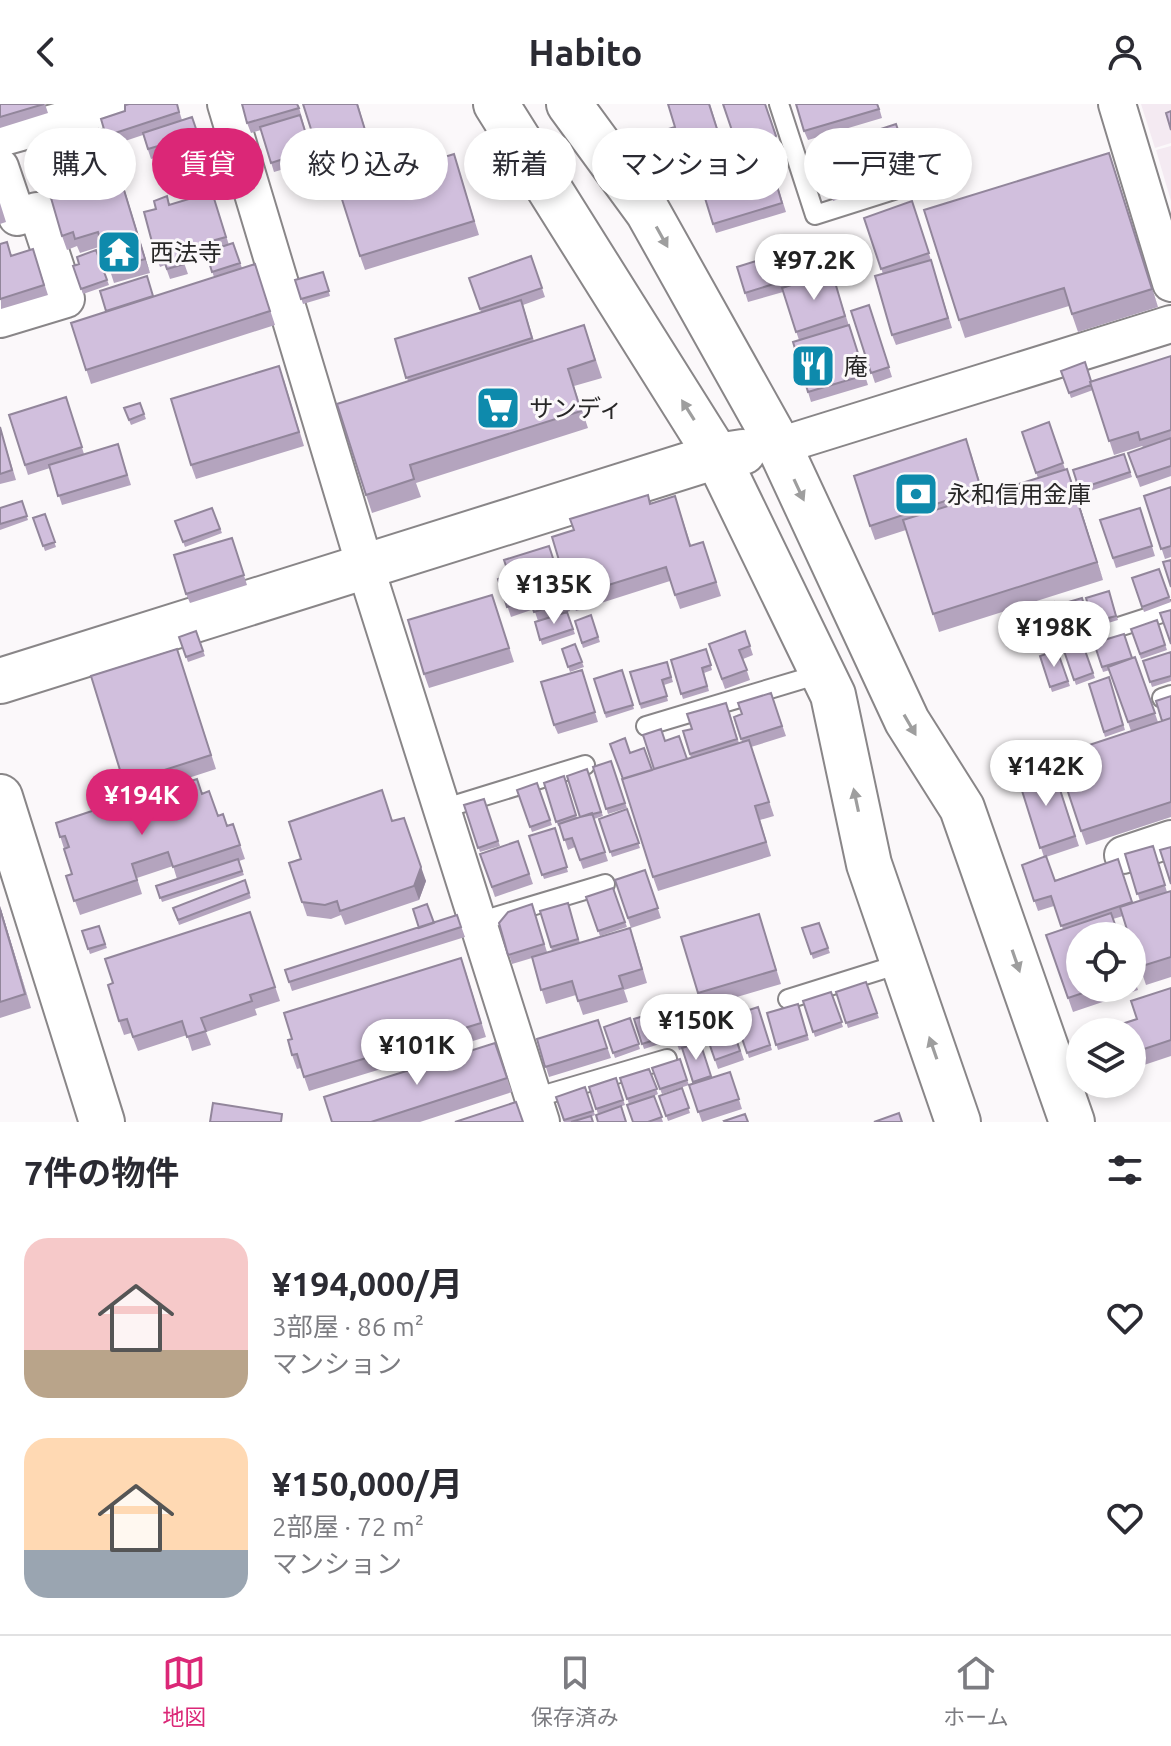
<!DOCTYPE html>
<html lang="ja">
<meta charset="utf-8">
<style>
:root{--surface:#fff;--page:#f2f2f3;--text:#2b2b33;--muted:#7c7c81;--line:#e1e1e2;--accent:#db2777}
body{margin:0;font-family:Ubuntu,"Noto Sans JP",sans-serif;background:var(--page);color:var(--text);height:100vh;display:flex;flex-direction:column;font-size:30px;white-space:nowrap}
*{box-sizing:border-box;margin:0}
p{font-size:26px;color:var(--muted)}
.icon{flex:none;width:44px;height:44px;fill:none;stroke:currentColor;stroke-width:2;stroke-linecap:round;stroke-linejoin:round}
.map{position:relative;height:1018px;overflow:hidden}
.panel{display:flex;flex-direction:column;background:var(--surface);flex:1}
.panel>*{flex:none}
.top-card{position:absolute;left:24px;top:24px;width:1124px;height:72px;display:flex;gap:16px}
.buttons{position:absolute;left:1066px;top:818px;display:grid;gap:16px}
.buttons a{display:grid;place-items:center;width:80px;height:80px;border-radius:50%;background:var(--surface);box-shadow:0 4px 12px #0003;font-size:40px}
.price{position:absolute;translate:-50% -68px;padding:0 18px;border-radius:28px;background:#fff;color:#222;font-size:26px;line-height:52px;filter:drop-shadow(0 2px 4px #0008)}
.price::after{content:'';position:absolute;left:50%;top:48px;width:24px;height:18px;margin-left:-12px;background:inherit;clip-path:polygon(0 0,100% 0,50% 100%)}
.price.current{background:var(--accent);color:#fff}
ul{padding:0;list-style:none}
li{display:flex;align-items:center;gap:24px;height:200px;padding:0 24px}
li span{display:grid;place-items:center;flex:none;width:224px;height:160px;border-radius:24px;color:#555}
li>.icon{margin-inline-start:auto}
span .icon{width:96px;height:96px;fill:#fffc;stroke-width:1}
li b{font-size:34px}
h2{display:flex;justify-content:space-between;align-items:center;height:96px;padding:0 24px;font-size:34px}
.chip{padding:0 28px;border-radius:36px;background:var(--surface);box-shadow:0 4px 12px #0003;font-size:28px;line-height:72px}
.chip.current{background:var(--accent);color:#fff}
header{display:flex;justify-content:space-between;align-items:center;height:104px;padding:0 24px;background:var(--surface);font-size:36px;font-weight:700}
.tab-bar{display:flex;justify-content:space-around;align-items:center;height:112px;border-top:2px solid var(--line);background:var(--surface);font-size:22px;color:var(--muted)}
.tab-bar a{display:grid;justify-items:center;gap:4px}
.tab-bar .current{color:var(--accent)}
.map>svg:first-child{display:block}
.built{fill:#f4eaf2}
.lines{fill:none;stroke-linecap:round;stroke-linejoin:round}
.service-casing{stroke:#898688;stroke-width:22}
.minor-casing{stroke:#898688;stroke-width:40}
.tertiary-casing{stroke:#898688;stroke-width:48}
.service{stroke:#fff;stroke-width:18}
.minor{stroke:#fff;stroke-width:36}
.tertiary{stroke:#fff;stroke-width:44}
.wall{fill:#b4a4be}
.shaded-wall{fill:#92869b}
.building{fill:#d1bfdd;stroke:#92869b;stroke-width:2}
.oneway{fill:#9e9e9e}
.labels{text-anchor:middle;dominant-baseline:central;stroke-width:6;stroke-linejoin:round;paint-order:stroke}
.poi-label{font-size:24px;fill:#282727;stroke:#fbf8fa;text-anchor:start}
</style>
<header><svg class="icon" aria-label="back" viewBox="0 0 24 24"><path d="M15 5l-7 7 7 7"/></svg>Habito<svg class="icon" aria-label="person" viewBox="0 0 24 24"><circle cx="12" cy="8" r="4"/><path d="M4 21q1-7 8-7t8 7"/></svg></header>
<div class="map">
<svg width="1171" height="1018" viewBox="0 0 1171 1018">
<rect width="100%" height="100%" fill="#fbf8fa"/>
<path class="built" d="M1141 0H1171V39L1155 44Z
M1171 42V97L1156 46Z"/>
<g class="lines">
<g class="service-casing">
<path id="service" d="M779 0 815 111 897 85
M1100 529 1171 506
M1162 594 1171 591
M646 622 823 569
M442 705 585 661
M478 818 605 780
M788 895 903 859
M534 994 667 955"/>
</g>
<g class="minor-casing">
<path id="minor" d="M226 0 365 462 541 1018
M1117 0 1171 179
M0 34 121 0
M0 63 17 113 37 107 66 195 0 215
M779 342 1171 220
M1123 751 1171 735"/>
</g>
<g class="tertiary-casing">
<path id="tertiary" d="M496 0 717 352 833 591 869 760 958 1018
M569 0 648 108 779 342 907 617 962 704 1072 1018
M0 577 717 352 743 348
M0 693 102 1018"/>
</g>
<use href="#service" class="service"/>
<use href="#minor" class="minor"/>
<use href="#tertiary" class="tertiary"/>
</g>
<path class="wall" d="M0 0H45L48 9 0 24Z
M177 0 182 16 192 13 211 70 178 81 168 50 151 55 143 31 110 42 101 15Z
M298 0 314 56 274 68 261 26 251 29 247 19Z
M358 0 369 38 320 54 317 44Z
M710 0 731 67 677 84 672 70 675 23Z
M723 0H765L779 41 757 49 761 61 773 67 786 108 716 129 713 120 745 65Z
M878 0 882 14 808 36 804 27Z
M896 20 913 69 898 74 881 25Z
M879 29 894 71 880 76 866 34Z
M839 32 849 61 825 70 815 40Z
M862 33 878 78 865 83 848 38Z
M454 50 479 131 365 166 360 152Z
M849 62 859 88 833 97 824 71Z
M1115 67 1158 203 1078 228 1069 202 965 234 959 216Z
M120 73 150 169 114 179 102 142 80 149 77 142 67 146 62 132 115 75Z
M212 88 229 141 233 139 242 164 255 160 275 221 91 280 71 219 214 173 206 149 183 156 188 170 170 175 165 161 160 163 156 153V105L167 92 170 101Z
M912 97 932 159 952 224 896 241 892 231 883 170 864 114Z
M0 99 6 118 0 120Z
M823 136 835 172H833L868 281 811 298 808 288 799 236 783 188 748 198 737 163Z
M0 140 12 152 33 145 48 191 1 205Z
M96 146 109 181 83 190 73 162 79 160Z
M531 152 545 193 523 201 534 237 590 238 602 274 574 282 588 324 416 379 421 393 372 409 366 391 408 277 395 235 481 208 480 205Z
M323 168 330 192 303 200 295 176Z
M869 201 892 273 875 279 851 207Z
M1171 252V372L1140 383 1128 349 1143 343 1142 342 1114 351 1093 286 1071 294 1061 267 1091 277Z
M284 276 304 342 196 375 191 361Z
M66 293 84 350H121L131 381 62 401 50 364 28 371 9 311Z
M140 299 146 315 131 321 124 304Z
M1049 318 1065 365 1074 383 1103 476 939 528 906 426 875 436 870 422 971 349 984 391 1038 374 1022 328Z
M0 323 16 376 0 380Z
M1124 350 1132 373 1081 390 1073 366Z
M1171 383V453L1165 455 1144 392Z
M675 392 691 441 708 452 721 492 680 505 670 477 576 507 570 493 651 399Z
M22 397 28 416 0 426V404Z
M212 404 222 429 185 443 175 417Z
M1140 404 1155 452 1116 464 1100 416Z
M45 410 56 443 45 447 33 414Z
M232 434 247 481 190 499 186 490Z
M549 442 570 507 567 508 575 530 542 541 535 518 538 517 534 505 511 513 498 475 509 471Z
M1159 465 1171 498 1144 508 1132 474Z
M1109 487 1118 516 1095 523 1086 494Z
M492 491 514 558 429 584 424 570Z
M1082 494 1092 525 1072 531 1062 500Z
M1054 498 1067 534 1044 543 1031 507Z
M591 511 600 538 583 544 575 517Z
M1157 516 1167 546 1141 555 1131 525Z
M196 527 205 552 188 558 179 533Z
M745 527 753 551 743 555 750 576 725 585 709 540Z
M1082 538 1095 574 1076 581 1063 544Z
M1094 539 1132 554 1135 553 1158 618 1162 617 1171 592V713L1086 741 1081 727 1131 627 1110 566 1103 568Z
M575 540 584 563 570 568 562 545Z
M177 545 216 665 130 693 124 679Z
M706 545 712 566 704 569 709 587 683 595 671 556Z
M1057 546 1070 582 1052 588 1040 552Z
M1171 548V577L1152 583 1143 557Z
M667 558 673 578 664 581 668 597 641 605 630 568Z
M582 566 598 618 558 630 554 621Z
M622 566 634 605 606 614 594 575Z
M1109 573 1125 626 1105 633 1089 580Z
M771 589 786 632 751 643 774 712 760 716 771 752 658 787 653 773 630 649 652 666 654 665 665 637 687 655 691 654 683 627 692 625 730 609 739 639 742 638 734 613 742 610Z
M611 657 627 704 608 710 593 663Z
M1053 664 1079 742 1046 753 1055 776 1118 755 1133 799 1140 797 1125 750 1156 752 1167 788 1171 787V873L1146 881 1123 812 1113 815 1080 884H1132V868L1138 886 1073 908 1046 831 1063 825 1054 802 1038 807 1022 761 1044 753 1018 674Z
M587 665 603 712 594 715 608 757 583 765 575 743 568 746 560 722H558L544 679 564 672 577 714 580 713Z
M537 679 552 721 532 728 517 686Z
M202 690 218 712 228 721 233 720 245 755 239 757 244 771 162 798 156 782 177 775 173 762 137 774 142 790 80 811 66 772 72 770 56 719 120 711Z
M484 695 500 742 480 748 464 701Z
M627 705 640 744 612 753 599 715Z
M393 717 426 777 419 796 345 821 341 811 331 815 307 812 289 759Z
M555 724 568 768 544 775 529 732Z
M518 737 533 780 495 793 480 750Z
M645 766 661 814 631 824 615 776Z
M245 776 251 794 179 821 173 804Z
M613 784 627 823 600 832 586 793Z
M568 799 580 839 635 838 647 879 624 886 628 898 583 911 576 891 546 900 532 854 512 860 499 819 532 800 547 848 552 847 540 807Z
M0 802 31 904 0 914Z
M250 808 280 897 255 905 257 911 206 928 211 941 192 947 187 931 138 947 131 929 124 931 119 917 113 879Z
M759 810 781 880 703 903 698 889Z
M457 811 465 833 292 887 285 866Z
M819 819 830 849 813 855 802 824Z
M99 822 107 844 90 850 82 827Z
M466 868 486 933 309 987 301 964 297 965 292 951Z
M866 878 879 914 848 924 836 888Z
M1171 884V952L1132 965V928L1137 915Z
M831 888 843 923 815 933 803 897Z
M690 899 702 939 700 940 711 974 730 968 742 1005 702 1018 689 981 693 980 682 945 679 946 667 906Z
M798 900 809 936 778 946 767 909Z
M758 903 772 946 749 954 734 911Z
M726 904 744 956 718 965 700 913Z
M662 906 672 936 644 945 634 915Z
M630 914 640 945 615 954 604 923Z
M598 916 611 954 549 973 537 935Z
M495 939 512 988 420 1018H332Z
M680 955 689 981 662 990 652 964Z
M649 965 658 990 654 992 663 1018H633L629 1000 620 974Z
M616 974 625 1001 598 1010 589 983Z
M585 983 595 1011 591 1013 593 1018H564L556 993Z
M682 984 690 1009 668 1017 659 992Z"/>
<path class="shaded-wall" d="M1109 49 1115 67 1158 203 1152 185Z
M120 73 125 87 150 169 145 155Z
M1067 365 1074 383 1103 476 1097 458Z
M404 714 426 777 419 796 414 782Z
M0 802 31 904 0 805Z"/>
<path class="building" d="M0 0H44L0 13Z
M129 0H177L179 8 106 32 101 15 125 7V1Z
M242 0H297L299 4 247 19Z
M303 0H357L366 29 317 44Z
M668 0H709L726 53 672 70 659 28 675 23Z
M723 0H765L776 32 754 40 757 51 742 56Z
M796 0H877L879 5 804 27Z
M1171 7V26L1166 9Z
M300 11 311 46 271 59 260 23Z
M192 13 208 60 175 71 165 40 148 45 143 29Z
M896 20 911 64 896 69 881 25Z
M98 25 115 75 71 88 54 40Z
M879 29 892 66 879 71 866 34Z
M839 32 848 56 823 65 815 40Z
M862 33 876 73 863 78 848 38Z
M1109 49 1152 185 1072 210 1064 184 959 216 924 106Z
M454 50 474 117 360 152 339 86Z
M770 58 782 99 713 120 700 78Z
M849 62 857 83 831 92 824 71Z
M120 73 145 155 109 165 98 128 75 135 73 128 62 132 51 94Z
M212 88 226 133 179 146 184 160 167 165 162 151 156 153 144 108 156 105 154 97 167 92 169 101Z
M912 97 929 149 881 165 864 114Z
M823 136 831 162 745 189 737 163Z
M7 138 11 152 33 145 44 181 0 195V140Z
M233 139 240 159 212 168 206 148Z
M96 146 107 176 81 185 73 162 79 160 77 153Z
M531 152 542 184 480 205 469 174Z
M931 156 948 214 892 231 875 172Z
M255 160 270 207 86 266 71 219Z
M323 168 329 187 301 195 295 176Z
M832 168 845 212 796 228 782 184Z
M147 172 153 192 106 207 100 187Z
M521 196 532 234 406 274 395 235Z
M869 201 889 263 871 269 851 207Z
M584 221 595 256 568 265 581 307 410 361 414 375 366 391 337 300Z
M849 221 865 271 808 288 793 238Z
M1171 252V326L1140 336 1138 328 1109 337 1090 278Z
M1085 258 1091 277 1090 278 1091 281 1069 289 1061 267Z
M279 262 299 328 191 361 171 295Z
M66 293 82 343 25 361 9 311Z
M140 299 144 310 129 316 124 304Z
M1049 318 1063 359 1036 369 1022 328Z
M0 323 12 366 0 370Z
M1171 334V362L1137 373 1128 349Z
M966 335 981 385 870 422 854 372Z
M118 340 127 371 58 392 49 361Z
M1124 350 1130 368 1079 385 1073 366Z
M1067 365 1097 458 933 510 903 416Z
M1171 383V442L1161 445 1144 392Z
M648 391 650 400 675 392 690 442 703 438 716 478 675 491 666 463 570 493 552 433 574 426 570 415Z
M22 397 27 412 0 420V404Z
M212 404 220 425 183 438 175 417Z
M1140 404 1152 442 1113 454 1100 416Z
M45 410 55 438 43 442 33 414Z
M232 434 244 471 186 490 174 451Z
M549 442 567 497 534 508 530 496 507 503 498 475 509 471 504 456Z
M1171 456V483L1163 458Z
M1159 465 1169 493 1142 503 1132 474Z
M1109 487 1116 512 1093 518 1086 494Z
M492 491 509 544 424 570 408 516Z
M1082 494 1090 520 1070 526 1062 500Z
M1054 498 1066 529 1043 538 1031 507Z
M1171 506V540L1160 509Z
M567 508 573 525 540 536 535 518Z
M591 511 598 533 582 539 575 517Z
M1157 516 1165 541 1140 550 1131 525Z
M196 527 203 547 186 553 179 533Z
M745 527 750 542 739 546 747 566 722 575 709 540Z
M1124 530 1132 554 1102 563 1094 539Z
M1082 538 1093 569 1074 576 1063 544Z
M575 540 582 558 568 563 562 545Z
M177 545 211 651 124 679 91 572Z
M706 545 711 561 702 564 707 582 681 590 671 556Z
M1057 546 1068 577 1050 583 1040 552Z
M1171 548V572L1150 578 1143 557Z
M1135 553 1155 609 1128 618 1108 563Z
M667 558 671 573 662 576 667 592 640 600 630 568Z
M582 566 595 608 554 621 541 578Z
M622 566 633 601 605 609 594 575Z
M1109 573 1123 621 1104 628 1089 580Z
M771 589 782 622 741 635 734 613 742 610 738 599Z
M1171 592V614L1162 617 1156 597Z
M726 599 737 635 690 650 683 627 692 625 687 610Z
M1171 614V698L1081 727 1056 652Z
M661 625 665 637 679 632 687 655 654 665 643 631Z
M625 634 630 649 644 644 652 666 623 675 610 640Z
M749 636 769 698 755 702 766 738 653 773 622 675Z
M611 657 625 699 606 705 593 663Z
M1053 664 1075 732 1040 744 1018 674Z
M587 665 601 708 580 713 567 672Z
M564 672 576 711 556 718 544 679Z
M197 675 202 690 209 687 218 712 223 710 227 722 233 720 240 741 173 763 168 748 132 760 137 776 74 797 66 772 72 770 64 745 69 743 65 732 60 733 56 719 116 699 120 712 139 705 136 695Z
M537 679 550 716 530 723 517 686Z
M382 686 392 717 404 714 421 763 414 782 340 807 337 797 325 801 302 798 289 759 301 755 289 718Z
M484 695 498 737 478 744 464 701Z
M627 705 639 739 610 748 599 715Z
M592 709 605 748 580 756 572 734 564 736 559 720Z
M555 724 567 763 542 771 529 732Z
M518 737 529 770 492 783 480 750Z
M1153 742 1165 781 1137 790 1125 750Z
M1171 743V780L1160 746Z
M1046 752 1055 777 1118 755 1132 798 1061 822 1051 792 1034 797 1022 761Z
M238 755 242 767 160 794 156 782Z
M645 766 658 804 628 814 615 776Z
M245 776 249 789 178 816 173 804Z
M613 784 625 818 598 827 586 793Z
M1171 787V853L1139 863 1132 841V832H1129L1120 803Z
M568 799 578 835 551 843 540 807Z
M427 800 434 819 419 824 413 805Z
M532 800 544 840 508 851 499 819 508 808Z
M0 805 25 890 0 898Z
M250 808 275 883 250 891 252 897 201 914 206 927 187 933 182 917 133 933 127 915 119 917 108 881 113 879 105 855Z
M1111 809 1119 832H1080V884H1098L1068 894 1046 831Z
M759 810 776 866 698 889 681 833Z
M457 811 461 823 289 878 285 866Z
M819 819 828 844 811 850 802 824Z
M99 822 105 840 88 845 82 827Z
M630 824 642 865 619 872 623 884 578 897 572 877 541 886 532 853Z
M461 854 481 919 304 973 297 950 292 951 288 936 292 935 284 909Z
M866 878 877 909 846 919 836 888Z
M1171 884V936L1132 949V928H1097L1137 915 1131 897Z
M831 888 842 918 813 928 803 897Z
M690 899 701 934 678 941 667 906Z
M798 900 807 931 776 941 767 909Z
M758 903 770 941 747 949 734 911Z
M726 904 740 947 715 956 700 913Z
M662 906 670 931 642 940 634 915Z
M630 914 639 940 613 949 604 923Z
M598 916 607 944 545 963 537 935Z
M700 938 711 972 693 978 682 944Z
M495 939 507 974 371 1018H332L324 993Z
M680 955 687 976 660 985 652 964Z
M649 965 657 985 627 995 620 974Z
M730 968 739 995 698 1008 689 981Z
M616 974 623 996 596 1005 589 983Z
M585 983 593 1007 564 1016 556 993Z
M682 984 689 1004 666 1012 659 992Z
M654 992 662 1013 648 1018H633L627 1001Z
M516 998 523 1018H455Z
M213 999 282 1010 281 1018H210Z
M621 1002 626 1018H598L596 1011Z
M899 1009 902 1018H874Z
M745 1010 748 1018H725L724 1017Z
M591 1012 593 1018H571Z"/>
<defs><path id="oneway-solid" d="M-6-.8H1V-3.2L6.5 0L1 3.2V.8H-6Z" transform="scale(2)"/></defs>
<g class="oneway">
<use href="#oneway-solid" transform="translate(662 133) rotate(61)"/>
<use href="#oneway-solid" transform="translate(688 306) rotate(-122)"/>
<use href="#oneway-solid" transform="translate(799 386) rotate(65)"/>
<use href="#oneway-solid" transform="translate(910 621) rotate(60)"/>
<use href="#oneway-solid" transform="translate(856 696) rotate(-102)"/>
<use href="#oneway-solid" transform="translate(1016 857) rotate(71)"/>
<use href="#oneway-solid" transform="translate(933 944) rotate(-109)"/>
</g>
<defs>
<g id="temple-square" transform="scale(2.3)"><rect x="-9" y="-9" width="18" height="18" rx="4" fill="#0e8aac" stroke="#fbf8fa"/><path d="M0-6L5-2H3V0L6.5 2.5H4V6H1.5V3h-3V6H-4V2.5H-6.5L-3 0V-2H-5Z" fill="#fff"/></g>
<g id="restaurant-square" transform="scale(2.3)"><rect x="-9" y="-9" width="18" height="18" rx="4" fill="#0e8aac" stroke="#fbf8fa"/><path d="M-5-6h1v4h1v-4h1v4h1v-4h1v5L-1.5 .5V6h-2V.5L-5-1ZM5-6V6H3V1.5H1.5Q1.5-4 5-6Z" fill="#fff"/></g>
<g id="supermarket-square" transform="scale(2.3)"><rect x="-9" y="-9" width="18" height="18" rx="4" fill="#0e8aac" stroke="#fbf8fa"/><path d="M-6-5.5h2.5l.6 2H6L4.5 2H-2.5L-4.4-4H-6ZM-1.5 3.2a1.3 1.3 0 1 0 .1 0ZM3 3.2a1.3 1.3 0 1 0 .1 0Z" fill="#fff"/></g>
<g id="bank-square" transform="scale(2.3)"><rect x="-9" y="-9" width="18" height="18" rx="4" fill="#0e8aac" stroke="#fbf8fa"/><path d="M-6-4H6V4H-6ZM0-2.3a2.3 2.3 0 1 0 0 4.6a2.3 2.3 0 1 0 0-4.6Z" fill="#fff"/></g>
</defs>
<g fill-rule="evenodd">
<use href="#temple-square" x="119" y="148"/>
<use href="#restaurant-square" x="813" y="262"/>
<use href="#supermarket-square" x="498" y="304"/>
<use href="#bank-square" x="916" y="390"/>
</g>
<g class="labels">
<g class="poi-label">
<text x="150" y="148">西法寺</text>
<text x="844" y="262">庵</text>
<text x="529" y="304">サンディ</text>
<text x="947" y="390">永和信用金庫</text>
</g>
</g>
</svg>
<div class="buttons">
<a><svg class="icon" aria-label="locate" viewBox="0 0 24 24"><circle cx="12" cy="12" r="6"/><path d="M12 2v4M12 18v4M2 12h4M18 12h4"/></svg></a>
<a><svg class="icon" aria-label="layers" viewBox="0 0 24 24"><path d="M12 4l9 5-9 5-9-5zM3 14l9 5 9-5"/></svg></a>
</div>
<b class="price" style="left:814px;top:198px">¥97.2K</b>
<b class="price" style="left:554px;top:522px">¥135K</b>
<b class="price" style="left:1054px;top:565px">¥198K</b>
<b class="price" style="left:1046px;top:704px">¥142K</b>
<b class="price current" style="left:142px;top:733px">¥194K</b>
<b class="price" style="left:696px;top:958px">¥150K</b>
<b class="price" style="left:417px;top:983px">¥101K</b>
<div class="top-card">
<a class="chip">購入</a>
<a class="chip current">賃貸</a>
<a class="chip">絞り込み</a>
<a class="chip">新着</a>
<a class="chip">マンション</a>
<a class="chip">一戸建て</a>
</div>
</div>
<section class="panel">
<h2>7件の物件<svg class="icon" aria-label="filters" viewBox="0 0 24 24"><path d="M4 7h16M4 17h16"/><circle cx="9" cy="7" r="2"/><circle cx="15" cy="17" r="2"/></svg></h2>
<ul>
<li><span style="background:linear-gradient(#f6c9c9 70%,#b9a48a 0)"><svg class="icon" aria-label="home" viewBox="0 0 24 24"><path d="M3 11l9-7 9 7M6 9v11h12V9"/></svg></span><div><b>¥194,000/月</b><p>3部屋 · 86 m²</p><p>マンション</p></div><svg class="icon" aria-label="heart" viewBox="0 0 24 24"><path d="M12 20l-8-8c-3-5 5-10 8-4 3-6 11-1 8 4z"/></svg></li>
<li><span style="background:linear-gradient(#ffd9b3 70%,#9aa5b1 0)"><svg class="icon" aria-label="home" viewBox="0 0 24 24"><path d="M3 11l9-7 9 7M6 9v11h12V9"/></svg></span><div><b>¥150,000/月</b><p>2部屋 · 72 m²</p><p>マンション</p></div><svg class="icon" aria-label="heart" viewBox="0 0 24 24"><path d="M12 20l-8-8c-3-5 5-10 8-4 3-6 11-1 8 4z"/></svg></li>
</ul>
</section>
<nav class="tab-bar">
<a class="current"><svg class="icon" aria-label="map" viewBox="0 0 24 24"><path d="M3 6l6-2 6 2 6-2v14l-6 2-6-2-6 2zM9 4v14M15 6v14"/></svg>地図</a>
<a><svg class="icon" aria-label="saved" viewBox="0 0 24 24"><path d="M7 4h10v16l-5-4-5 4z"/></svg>保存済み</a>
<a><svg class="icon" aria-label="home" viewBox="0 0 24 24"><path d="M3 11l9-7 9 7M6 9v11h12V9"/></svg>ホーム</a>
</nav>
